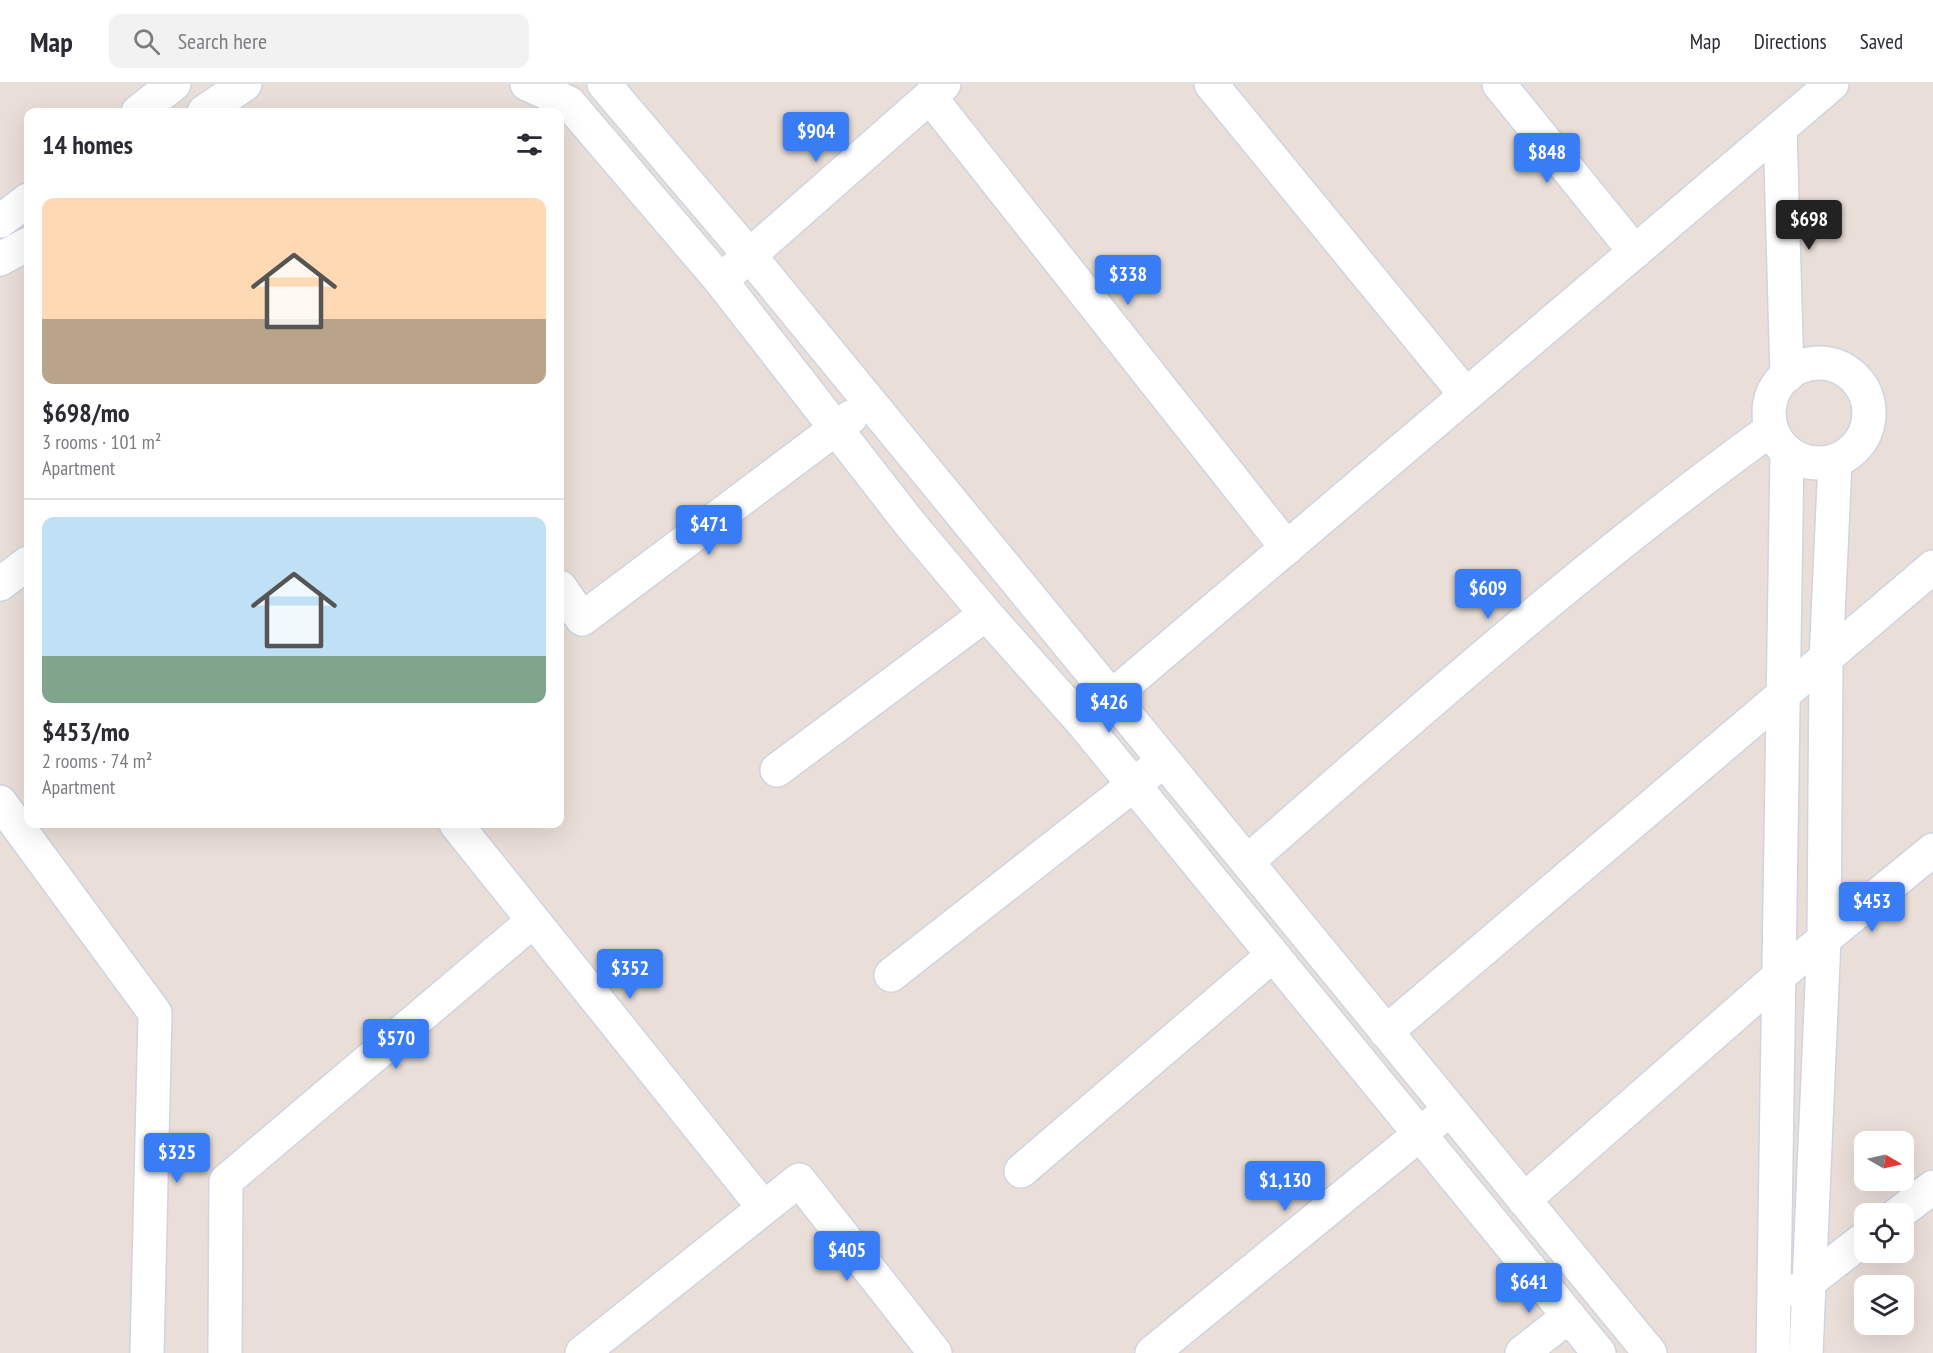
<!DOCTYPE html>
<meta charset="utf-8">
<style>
:root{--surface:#fff;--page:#f2f2f3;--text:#2b2b33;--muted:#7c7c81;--line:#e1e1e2;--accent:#397df6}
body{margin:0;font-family:"PT Sans Narrow",sans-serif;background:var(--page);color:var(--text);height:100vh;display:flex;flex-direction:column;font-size:22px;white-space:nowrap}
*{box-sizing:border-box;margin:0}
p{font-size:20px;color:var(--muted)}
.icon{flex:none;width:33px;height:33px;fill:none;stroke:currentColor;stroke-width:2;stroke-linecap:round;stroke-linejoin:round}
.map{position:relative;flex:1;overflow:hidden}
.side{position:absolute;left:24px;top:24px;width:540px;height:720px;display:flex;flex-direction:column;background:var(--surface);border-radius:12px;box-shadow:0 6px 24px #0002}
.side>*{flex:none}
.needle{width:39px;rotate:99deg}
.fabs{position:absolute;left:1854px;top:1047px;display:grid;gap:12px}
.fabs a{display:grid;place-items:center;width:60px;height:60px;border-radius:12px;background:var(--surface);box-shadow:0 6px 24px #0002;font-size:30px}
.price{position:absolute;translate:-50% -51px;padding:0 14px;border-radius:6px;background:var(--accent);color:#fff;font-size:20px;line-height:39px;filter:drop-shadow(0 2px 3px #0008)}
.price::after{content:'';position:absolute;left:50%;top:36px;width:18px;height:14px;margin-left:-9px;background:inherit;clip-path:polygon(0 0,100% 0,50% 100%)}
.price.selected{background:#222;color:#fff}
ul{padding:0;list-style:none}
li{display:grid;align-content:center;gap:12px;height:318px;padding:0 18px}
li+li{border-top:2px solid var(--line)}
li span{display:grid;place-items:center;height:186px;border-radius:12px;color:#555}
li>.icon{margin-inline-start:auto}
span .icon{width:108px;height:108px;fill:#fffc;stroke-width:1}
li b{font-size:26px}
h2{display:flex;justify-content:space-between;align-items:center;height:72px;padding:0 18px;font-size:26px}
header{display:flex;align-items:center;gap:36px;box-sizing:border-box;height:84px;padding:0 30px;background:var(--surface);border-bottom:2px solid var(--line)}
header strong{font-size:28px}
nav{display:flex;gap:33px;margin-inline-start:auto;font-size:21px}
.search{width:420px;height:54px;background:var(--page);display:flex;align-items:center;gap:15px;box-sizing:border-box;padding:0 21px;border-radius:12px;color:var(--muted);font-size:22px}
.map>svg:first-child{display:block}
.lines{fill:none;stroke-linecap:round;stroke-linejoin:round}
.minor-casing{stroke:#ced4e0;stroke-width:36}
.minor{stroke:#fff;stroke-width:33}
</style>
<header>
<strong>Map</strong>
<div class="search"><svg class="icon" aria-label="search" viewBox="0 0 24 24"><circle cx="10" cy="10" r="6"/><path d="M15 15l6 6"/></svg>Search here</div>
<nav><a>Map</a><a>Directions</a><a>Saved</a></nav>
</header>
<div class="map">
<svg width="1933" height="1269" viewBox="0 0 1933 1269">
<rect width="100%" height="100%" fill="#eadfd8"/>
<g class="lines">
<g class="minor-casing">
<path id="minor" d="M527 0 569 19 721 197 911 441 986 530 1083 639 1599 1269
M604 0 750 172 1650 1269
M1211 0 1466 311
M1499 0 1635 168
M930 13 1287 464
M138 28 174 0
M204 28 245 0
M1780 44 1787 292
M0 137 28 116
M0 175 28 160
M734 185 944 0
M1769 329a50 50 0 1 1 100 0a50 50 0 1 1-100 0Z
M0 500 28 479
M560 503 582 535 851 333
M1111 613 1832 0
M777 686 986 530
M0 718 155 929 147 1269
M456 740 764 1124
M1247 778C1417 629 1587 478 1770 346
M891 891 1151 687
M1386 948 1933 483
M1021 1087 1273 871
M1524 1116 1779 892 1933 766
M1898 1130 1933 1103
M1797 1207 1864 1155
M225 1269 226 1097 533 837
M582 1269 799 1096 935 1269
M1152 1269 1437 1036
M1522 1269 1569 1232
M1773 1269 1787 368
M1806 1269 1824 855 1826 576 1835 378"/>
</g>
<use href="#minor" class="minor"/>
</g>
</svg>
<div class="fabs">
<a><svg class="needle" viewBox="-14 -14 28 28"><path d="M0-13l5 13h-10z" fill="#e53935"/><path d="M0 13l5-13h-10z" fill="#7c7c81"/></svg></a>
<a><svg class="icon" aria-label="locate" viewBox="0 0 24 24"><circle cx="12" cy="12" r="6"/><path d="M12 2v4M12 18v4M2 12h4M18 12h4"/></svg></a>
<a><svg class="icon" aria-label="layers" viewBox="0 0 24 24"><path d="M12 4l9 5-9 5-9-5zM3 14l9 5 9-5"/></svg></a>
</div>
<b class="price" style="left:816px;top:79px">$904</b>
<b class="price" style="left:1547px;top:100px">$848</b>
<b class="price selected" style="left:1809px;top:167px">$698</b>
<b class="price" style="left:1128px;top:222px">$338</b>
<b class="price" style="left:709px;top:472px">$471</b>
<b class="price" style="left:1488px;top:536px">$609</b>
<b class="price" style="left:1109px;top:650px">$426</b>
<b class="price" style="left:1872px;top:849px">$453</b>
<b class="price" style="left:630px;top:916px">$352</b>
<b class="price" style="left:396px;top:986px">$570</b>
<b class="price" style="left:177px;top:1100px">$325</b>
<b class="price" style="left:1285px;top:1128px">$1,130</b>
<b class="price" style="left:847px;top:1198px">$405</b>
<b class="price" style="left:1529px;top:1230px">$641</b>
<section class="side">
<h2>14 homes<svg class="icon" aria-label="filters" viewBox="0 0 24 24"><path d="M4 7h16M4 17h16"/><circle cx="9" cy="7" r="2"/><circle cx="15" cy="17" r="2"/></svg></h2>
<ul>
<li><span style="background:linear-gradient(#ffd9b3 65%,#b9a48a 0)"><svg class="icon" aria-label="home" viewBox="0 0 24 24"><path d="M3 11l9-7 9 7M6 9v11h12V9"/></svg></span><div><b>$698/mo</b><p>3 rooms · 101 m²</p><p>Apartment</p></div></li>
<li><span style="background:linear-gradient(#bfe0f5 75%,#7fa58c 0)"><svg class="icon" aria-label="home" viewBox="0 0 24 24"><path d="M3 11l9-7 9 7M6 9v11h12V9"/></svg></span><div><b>$453/mo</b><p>2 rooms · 74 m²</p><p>Apartment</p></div></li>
</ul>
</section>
</div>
